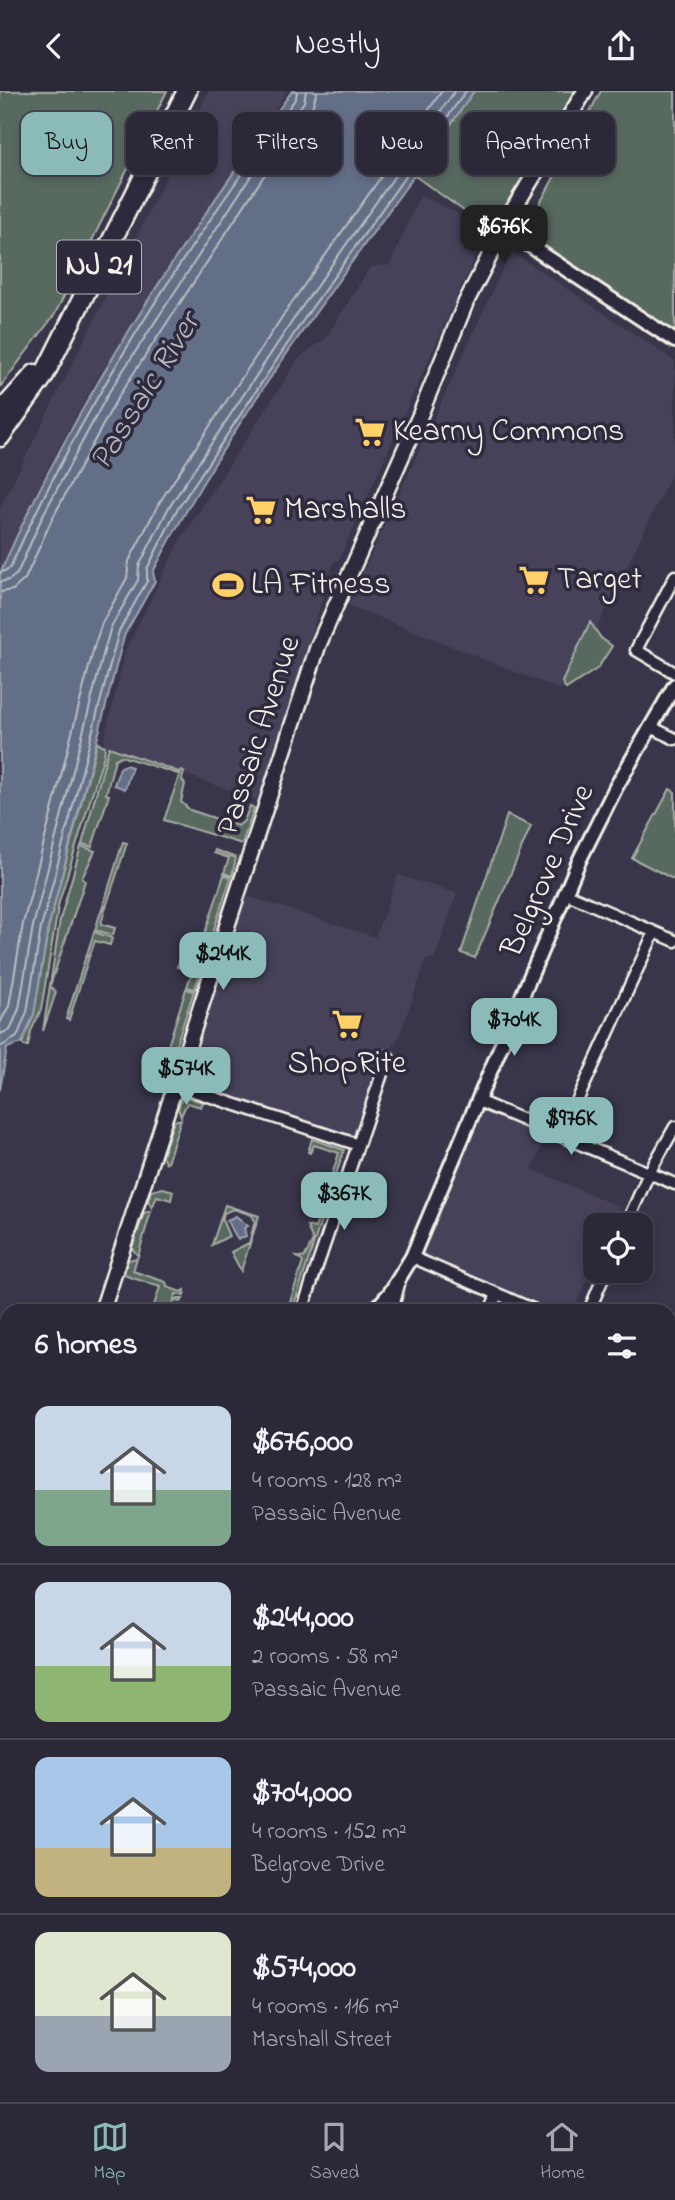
<!DOCTYPE html>
<meta charset="utf-8">
<style>
:root{--surface:#2b2838;--page:#333040;--text:#f1f3f6;--muted:#a6a6ae;--line:#474453;--accent:#8bbbb9}
body{margin:0;font-family:"Indie Flower",sans-serif;background:var(--page);color:var(--text);height:100vh;display:flex;flex-direction:column;font-size:26px;white-space:nowrap}
*{box-sizing:border-box;margin:0}
p{font-size:23px;color:var(--muted)}
.icon{flex:none;width:38px;height:38px;fill:none;stroke:currentColor;stroke-width:2;stroke-linecap:round;stroke-linejoin:round}
.map{position:relative;flex:1;overflow:hidden}
.panel{position:absolute;left:0px;top:1213px;width:676px;height:800px;display:flex;flex-direction:column;background:var(--surface);border-radius:21px 21px 0 0;box-shadow:0 4px 10px #0003,0 0 0 2px var(--line)}
.panel>*{flex:none}
.guide{position:absolute;left:21px;top:21px;width:634px;height:63px;display:flex;gap:14px}
.controls{position:absolute;left:583px;top:1122px;display:grid;gap:14px}
.controls a{display:grid;place-items:center;width:70px;height:70px;border-radius:14px;background:var(--surface);box-shadow:0 4px 10px #0003,0 0 0 2px var(--line);font-size:35px}
.price{position:absolute;translate:-50% -60px;padding:0 16px;border-radius:14px;background:var(--accent);color:#111;font-size:23px;line-height:46px;filter:drop-shadow(0 2px 4px #0008)}
.price::after{content:'';position:absolute;left:50%;top:42px;width:21px;height:16px;margin-left:-10px;background:inherit;clip-path:polygon(0 0,100% 0,50% 100%)}
.price.active{background:#222;color:#fff}
ul{padding:0;list-style:none}
li{display:flex;align-items:center;gap:21px;height:175px;padding:0 35px}
li+li{border-top:2px solid var(--line)}
li span{display:grid;place-items:center;flex:none;width:196px;height:140px;border-radius:14px;color:#555}
li>.icon{margin-inline-start:auto}
span .icon{width:84px;height:84px;fill:#fffc;stroke-width:1}
li b{font-size:30px}
h2{display:flex;justify-content:space-between;align-items:center;height:84px;padding:0 35px;font-size:30px}
.chip{padding:0 24px;border-radius:14px;background:var(--surface);box-shadow:0 4px 10px #0003,0 0 0 2px var(--line);font-size:24px;line-height:63px}
.chip.active{background:var(--accent);color:#111}
header{display:flex;justify-content:space-between;align-items:center;height:91px;padding:0 35px;background:var(--surface);font-size:32px;font-weight:600}
.dock{display:flex;justify-content:space-around;align-items:center;height:98px;border-top:2px solid var(--line);background:var(--surface);font-size:19px;color:var(--muted)}
.dock a{display:grid;justify-items:center;gap:4px}
.dock .active{color:var(--accent)}
.map>svg:first-child{display:block}
.built{fill:#46425a}
.green{fill:#596960;stroke:#a6ada4;stroke-width:2}
.water{fill:#646e87;stroke:#9ea2ae;stroke-width:2}
.lines{fill:none;stroke-linecap:round;stroke-linejoin:round}
.shore{stroke:#babdc1;stroke-width:2}
.minor-casing{stroke:#f4f1e8;stroke-width:15}
.tertiary-casing{stroke:#f4f1e8;stroke-width:18}
.secondary-casing{stroke:#f4f1e8;stroke-width:19}
.primary-casing{stroke:#f4f1e8;stroke-width:21}
.motorway-casing{stroke:#f4f1e8;stroke-width:23}
.minor{stroke:#2f2a3d;stroke-width:10}
.tertiary{stroke:#2f2a3d;stroke-width:12}
.secondary{stroke:#2f2a3d;stroke-width:14}
.primary{stroke:#2f2a3d;stroke-width:16}
.motorway{stroke:#2f2a3d;stroke-width:18}
.labels{text-anchor:middle;dominant-baseline:central;stroke-width:7;stroke-linejoin:round;paint-order:stroke}
.shield{fill:#2f2a3d;stroke:#b9b5b5;stroke-width:2}
.shield-label{font-size:30px;font-weight:bold;fill:#f4f1e8}
.poi-label{font-size:32px;fill:#f4f1e8;stroke:#2f2a3d;text-anchor:start}
.street-label{font-size:32px;fill:#f4f1e8;stroke:#2f2a3d}
.water-label{font-size:33px;font-style:italic;fill:#b3b6bc;stroke:#2f2a3d}
</style>
<header><svg class="icon" aria-label="back" viewBox="0 0 24 24"><path d="M15 5l-7 7 7 7"/></svg>Nestly<svg class="icon" aria-label="share" viewBox="0 0 24 24"><path d="M12 15V3M7 8l5-5 5 5M5 13v7h14v-7"/></svg></header>
<div class="map">
<svg width="675" height="2011" viewBox="0 0 675 2011">
<rect width="100%" height="100%" fill="#39354a"/>
<filter id="ink" filterUnits="userSpaceOnUse"><feTurbulence type="fractalNoise" baseFrequency=".0143" numOctaves="2"/><feDisplacementMap in="SourceGraphic" scale="14" xChannelSelector="R" yChannelSelector="G"/><feConvolveMatrix kernelMatrix="1 2 1 2 8 2 1 2 1" color-interpolation-filters="sRGB"/></filter>
<g filter="url(#ink)">
<path class="built" d="M209 0H287L95 291 49 375 0 478V417Z
M420 104 488 137 339 469 334 470 260 710 103 654 126 558 179 451 299 267 326 247 370 176 390 174Z
M511 160 675 270V376L572 589 558 598 348 514Z
M398 784 457 802 435 867 426 869 399 946 386 965 357 1056 175 996 238 802 375 846Z
M477 1012 547 1042 532 1078 620 1116 612 1134H595V1171L573 1220H563L415 1165Z
M671 1612 675 1613V1683L669 1685Z
M7 1660V1740L0 1738V1677Z"/>
<path class="green" d="M0 0H167L55 223 0 296Z
M474 0H576L503 118H500L488 137 415 85Z
M601 0H675V252L520 149Z
M590 531 601 547 612 555 598 577 566 598 562 591Z
M97 652 105 655 104 664 59 811 41 919 31 940 28 955H24L22 952 34 923 48 838Z
M109 656 179 681 178 683 121 665 115 668 106 703 109 704 92 756 82 753Z
M181 680 184 681 182 689 185 693 181 711 190 719 238 735 244 730 250 715 254 717 242 753 164 729Z
M670 698 675 701V789L632 767Z
M507 724 531 735 475 867 461 862Z
M123 751 127 752 106 816 103 815Z
M81 755 95 760 82 787 85 790 50 895 56 901 43 940 60 829Z
M215 759 236 767 232 785 224 782 229 767 214 762Z
M239 770V774L171 980V979Z
M224 784 231 786 210 850 203 848Z
M102 817 105 818 101 833 115 837 113 844 95 839Z
M94 841 112 847 110 854 95 850 90 864 87 863Z
M202 850 210 852 203 874 180 867 183 859 198 864Z
M86 865 89 866 69 929 66 928Z
M180 869 202 876 195 898 187 896 192 881 177 876Z
M186 898 194 900 173 963 166 961Z
M182 1005 203 1011 201 1016 187 1012 181 1025 178 1018Z
M181 1028 167 1072H166L162 1065 174 1030Z
M312 1048 344 1059 292 1220H287L303 1171 297 1166 304 1167 313 1150 307 1135 315 1137 339 1062 314 1054 310 1062 308 1061Z
M163 1097 173 1100 171 1109 157 1105 152 1117 148 1110 151 1100Z
M225 1114 259 1125 241 1180 231 1161 249 1152 255 1130 252 1124 233 1118 224 1122 222 1129 229 1145 212 1154Z
M151 1120 138 1165 132 1157 144 1122Z
M137 1167 133 1180 166 1191 167 1196 181 1201 185 1199 184 1205 176 1203 174 1208H183L181 1211 174 1210 171 1220H152L160 1196 124 1184 128 1169Z
M0 1366 7 1370V1585L0 1604Z
M669 1577 675 1579V1611L669 1612Z"/>
<path class="water" d="M292 0H474C365 158 241 310 153 481L155 490 125 543 119 564 48 838 34 923 22 952 7 957 0 999V482C75 311 182 151 292 0Z
M125 674 132 676 125 698 114 694 120 677Z
M236 1125 248 1135 244 1137 246 1145 238 1149 227 1129Z"/>
<g class="lines">
<path class="shore" d="M0 482 10 477C84 310 189 154 296 7L297 0
M0 491 9 489 17 483 43 424 109 301 266 62 304 11 306 0
M0 501 13 499 25 488 52 428 118 306 275 68 312 17 317 0
M0 932 9 915 23 833 94 556 102 532 127 487 129 470 159 412 290 214 442 0
M0 943 10 939 19 918 33 835 104 560 111 536 138 489 139 475 168 418 299 220 455 0
M0 956 17 946 27 921 41 837 113 562 119 540 147 490V478L175 422 306 225 466 0"/>
<g class="minor-casing">
<path id="minor" d="M675 485 636 559 675 582
M651 636 675 648
M565 802 675 850
M175 994 356 1053
M478 1010 675 1093
M561 1045 654 842
M626 1134 649 1082 675 1036
M412 1166 537 1220
M302 1220 388 965
M392 1220 399 1193
M490 1220 497 1203
M589 1220 606 1180
M668 1255 675 1239
M668 1277 675 1279
M668 1520 675 1522
M668 1694 675 1693
M668 1790 675 1789
M0 1845 7 1847
M0 1928 7 1930
M0 1981 7 1983
M668 1983 675 1982
M99 2006 121 2011
M491 2006 492 2011
M186 2011 188 2006
M279 2011 280 2006
M376 2011 378 2006
M527 2011 555 2006"/>
</g>
<g class="tertiary-casing">
<path id="tertiary" d="M503 137 675 250
M374 1220 390 1202 412 1166 579 770 616 696 675 594"/>
</g>
<g class="secondary-casing">
<path id="secondary" d="M102 1220 318 555 420 324 466 211 516 114 585 0
M0 1646 7 1628
M0 1749 7 1751
M668 1887 675 1886"/>
</g>
<g class="primary-casing">
<path id="primary" d="M668 1492 675 1477
M668 1818 675 1850"/>
</g>
<g class="motorway-casing">
<path id="motorway" d="M0 322 35 283
M0 346 43 286 187 0"/>
</g>
<use href="#minor" class="minor"/>
<use href="#tertiary" class="tertiary"/>
<use href="#secondary" class="secondary"/>
<use href="#primary" class="primary"/>
<use href="#motorway" class="motorway"/>
</g>
</g>
<defs>
<g id="supermarket-bare" transform="scale(2.415)"><path d="M-6-5.5h2.5l.6 2H6L4.5 2H-2.5L-4.4-4H-6ZM-1.5 3.2a1.3 1.3 0 1 0 .1 0ZM3 3.2a1.3 1.3 0 1 0 .1 0Z" fill="#ffd166" stroke="#2f2a3d" stroke-width="2.5" paint-order="stroke"/></g>
<g id="stadium-bare" transform="scale(2.415)"><path d="M0-5a6.5 5 0 1 0 0 10a6.5 5 0 1 0 0-10ZM-3.5-1.8h7v3.6h-7Z" fill="#ffd166" stroke="#2f2a3d" stroke-width="2.5" paint-order="stroke"/></g>
</defs>
<g fill-rule="evenodd">
<use href="#supermarket-bare" x="370" y="341"/>
<use href="#supermarket-bare" x="261" y="419"/>
<use href="#supermarket-bare" x="534" y="489"/>
<use href="#stadium-bare" x="228" y="494"/>
<use href="#supermarket-bare" x="347" y="933"/>
</g>
<g class="labels">
<rect class="shield" x="57" y="149.5" width="84" height="53" rx="5"/>
<g class="shield-label">
<text x="99" y="176">NJ 21</text>
</g>
<g class="poi-label">
<text x="393" y="341">Kearny Commons</text>
<text x="284" y="419">Marshalls</text>
<text x="557" y="489">Target</text>
<text x="251" y="494">LA Fitness</text>
<text x="347" y="973" text-anchor="middle">ShopRite</text>
</g>
<g class="street-label">
<text transform="translate(260 645) rotate(-72)">Passaic Avenue</text>
<text transform="translate(549 780) rotate(-66)">Belgrove Drive</text>
</g>
<g class="water-label">
<text transform="translate(146 301) rotate(-58)">Passaic River</text>
</g>
</g>
</svg>
<div class="controls">
<a><svg class="icon" aria-label="locate" viewBox="0 0 24 24"><circle cx="12" cy="12" r="6"/><path d="M12 2v4M12 18v4M2 12h4M18 12h4"/></svg></a>
</div>
<b class="price active" style="left:504px;top:174px">$676K</b>
<b class="price" style="left:223px;top:901px">$244K</b>
<b class="price" style="left:514px;top:967px">$704K</b>
<b class="price" style="left:186px;top:1016px">$574K</b>
<b class="price" style="left:571px;top:1066px">$976K</b>
<b class="price" style="left:344px;top:1141px">$367K</b>
<div class="guide">
<a class="chip active">Buy</a>
<a class="chip">Rent</a>
<a class="chip">Filters</a>
<a class="chip">New</a>
<a class="chip">Apartment</a>
</div>
<section class="panel">
<h2>6 homes<svg class="icon" aria-label="filters" viewBox="0 0 24 24"><path d="M4 7h16M4 17h16"/><circle cx="9" cy="7" r="2"/><circle cx="15" cy="17" r="2"/></svg></h2>
<ul>
<li><span style="background:linear-gradient(#c9d6e8 60%,#7fa58c 0)"><svg class="icon" aria-label="home" viewBox="0 0 24 24"><path d="M3 11l9-7 9 7M6 9v11h12V9"/></svg></span><div><b>$676,000</b><p>4 rooms · 128 m²</p><p>Passaic Avenue</p></div></li>
<li><span style="background:linear-gradient(#c9d6e8 60%,#8fb573 0)"><svg class="icon" aria-label="home" viewBox="0 0 24 24"><path d="M3 11l9-7 9 7M6 9v11h12V9"/></svg></span><div><b>$244,000</b><p>2 rooms · 58 m²</p><p>Passaic Avenue</p></div></li>
<li><span style="background:linear-gradient(#a9c7e8 65%,#c2b280 0)"><svg class="icon" aria-label="home" viewBox="0 0 24 24"><path d="M3 11l9-7 9 7M6 9v11h12V9"/></svg></span><div><b>$704,000</b><p>4 rooms · 152 m²</p><p>Belgrove Drive</p></div></li>
<li><span style="background:linear-gradient(#dfe7d0 60%,#9aa5b1 0)"><svg class="icon" aria-label="home" viewBox="0 0 24 24"><path d="M3 11l9-7 9 7M6 9v11h12V9"/></svg></span><div><b>$574,000</b><p>4 rooms · 116 m²</p><p>Marshall Street</p></div></li>
</ul>
</section>
</div>
<nav class="dock">
<a class="active"><svg class="icon" aria-label="map" viewBox="0 0 24 24"><path d="M3 6l6-2 6 2 6-2v14l-6 2-6-2-6 2zM9 4v14M15 6v14"/></svg>Map</a>
<a><svg class="icon" aria-label="saved" viewBox="0 0 24 24"><path d="M7 4h10v16l-5-4-5 4z"/></svg>Saved</a>
<a><svg class="icon" aria-label="home" viewBox="0 0 24 24"><path d="M3 11l9-7 9 7M6 9v11h12V9"/></svg>Home</a>
</nav>
